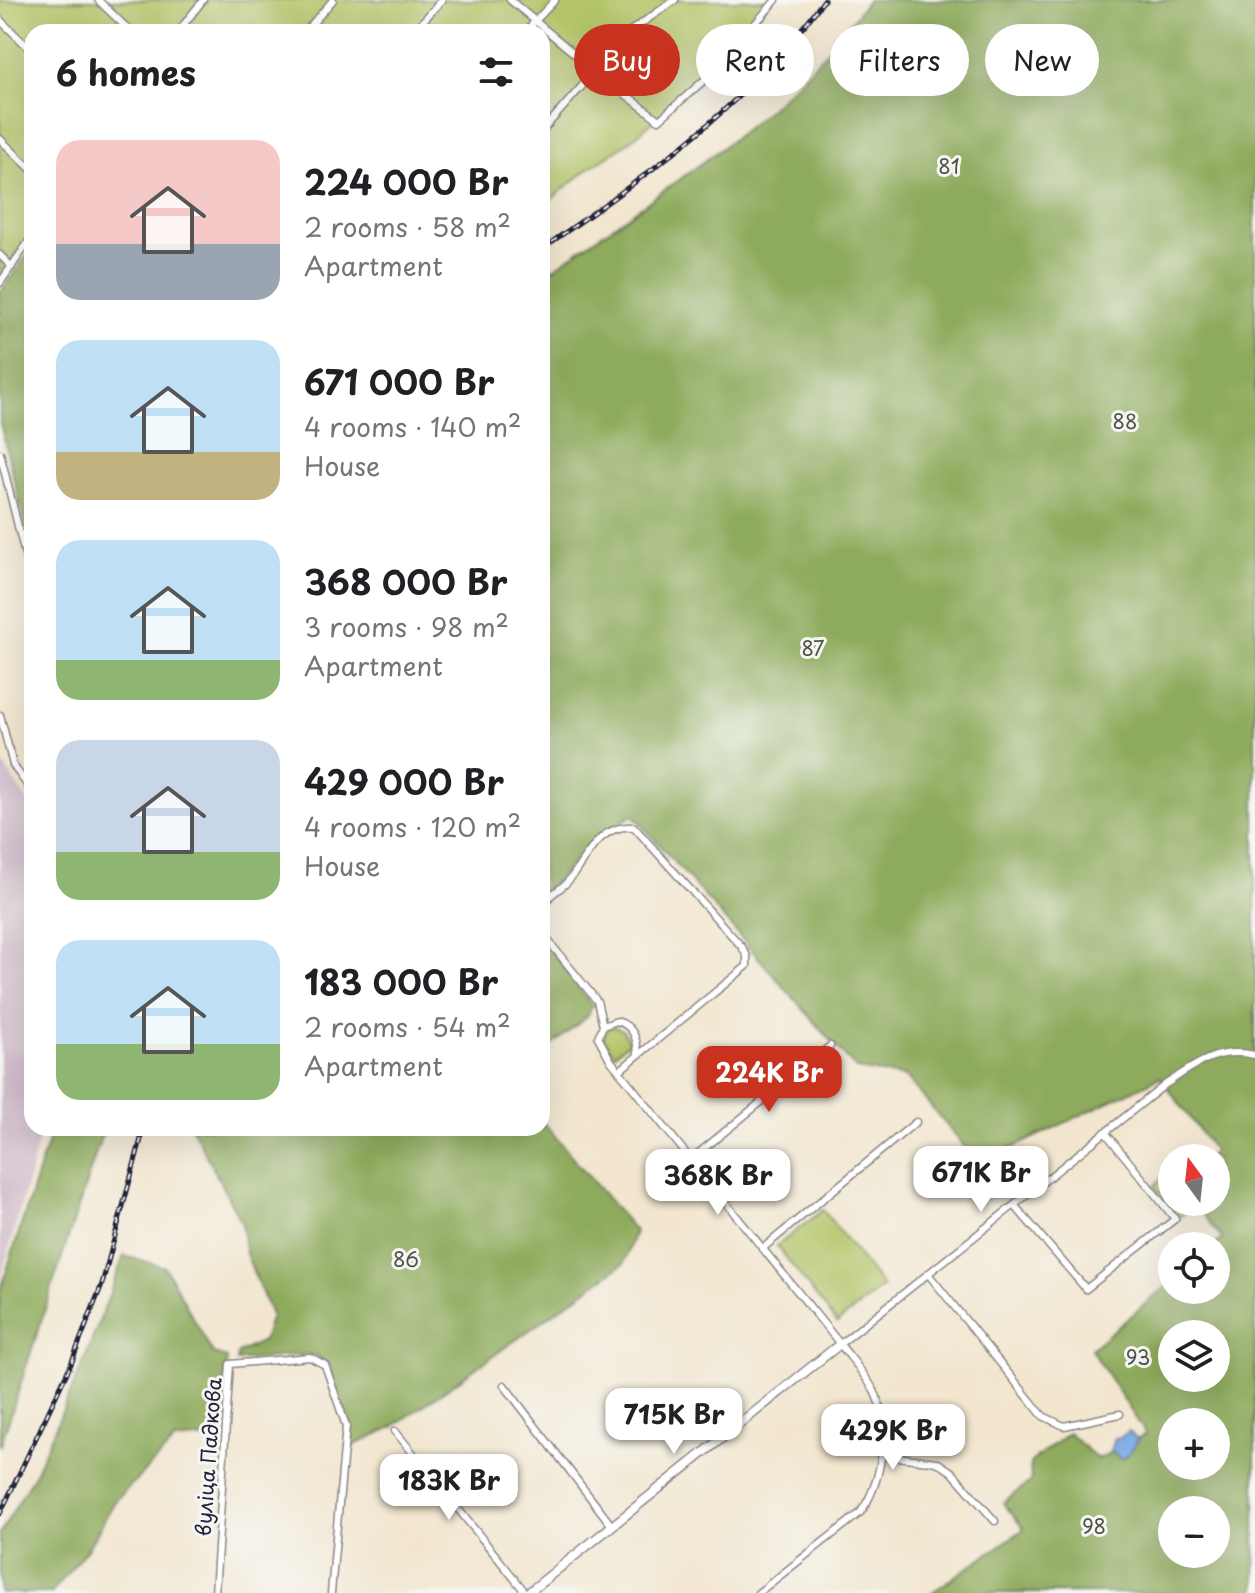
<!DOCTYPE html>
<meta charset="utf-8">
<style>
:root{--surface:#fff;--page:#f6f6f6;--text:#202124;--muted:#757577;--accent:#c8321e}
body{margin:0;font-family:"Playpen Sans",sans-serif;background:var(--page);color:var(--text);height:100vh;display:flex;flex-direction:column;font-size:30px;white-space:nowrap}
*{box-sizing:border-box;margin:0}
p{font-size:26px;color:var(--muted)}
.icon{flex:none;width:44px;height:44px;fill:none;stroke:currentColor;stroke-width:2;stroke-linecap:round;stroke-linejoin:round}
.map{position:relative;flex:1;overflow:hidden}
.drawer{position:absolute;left:24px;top:24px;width:526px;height:1112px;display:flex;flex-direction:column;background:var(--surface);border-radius:24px;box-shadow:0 8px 32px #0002}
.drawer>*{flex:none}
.guide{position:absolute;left:574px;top:24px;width:560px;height:72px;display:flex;gap:16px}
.needle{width:52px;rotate:345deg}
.tools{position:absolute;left:1158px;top:1144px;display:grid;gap:16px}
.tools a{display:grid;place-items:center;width:72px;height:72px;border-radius:50%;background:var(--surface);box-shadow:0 8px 32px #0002;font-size:40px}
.price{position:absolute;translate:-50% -68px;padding:0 18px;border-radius:16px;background:#fff;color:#222;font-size:26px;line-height:52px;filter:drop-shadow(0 2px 4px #0008)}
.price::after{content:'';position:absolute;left:50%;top:48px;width:24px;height:18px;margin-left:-12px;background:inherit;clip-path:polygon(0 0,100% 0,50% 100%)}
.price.on{background:var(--accent);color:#fff}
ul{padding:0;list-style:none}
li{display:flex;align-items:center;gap:24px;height:200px;padding:0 32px}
li span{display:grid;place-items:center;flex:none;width:224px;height:160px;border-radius:24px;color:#555}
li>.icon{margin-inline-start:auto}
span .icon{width:96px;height:96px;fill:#fffc;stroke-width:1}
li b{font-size:34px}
h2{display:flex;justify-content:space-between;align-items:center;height:96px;padding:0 32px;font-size:34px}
.chip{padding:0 28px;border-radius:36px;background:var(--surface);box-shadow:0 8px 32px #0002;font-size:28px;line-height:72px}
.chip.on{background:var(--accent);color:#fff}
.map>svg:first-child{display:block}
.industrial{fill:#d1bdcb}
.green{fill:#b3c568;stroke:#6a7452;stroke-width:2}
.forest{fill:#8eaa5c;stroke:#58664c;stroke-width:2;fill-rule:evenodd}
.water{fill:#79a8e3;stroke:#4e658f;stroke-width:2}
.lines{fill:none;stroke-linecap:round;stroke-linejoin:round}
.minor-casing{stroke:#8a8485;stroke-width:9}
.tertiary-casing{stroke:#8a8485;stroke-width:11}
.minor{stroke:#fff;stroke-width:6}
.tertiary{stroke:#fff;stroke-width:8}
.rail-casing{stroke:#22223b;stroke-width:5}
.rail{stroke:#f6f6f2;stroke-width:2;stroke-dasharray:6;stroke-linecap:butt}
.labels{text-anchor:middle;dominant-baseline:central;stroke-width:6;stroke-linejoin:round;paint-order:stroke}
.park-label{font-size:20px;fill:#4e5348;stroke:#f6f6f2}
.street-label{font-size:20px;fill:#22223b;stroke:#f6f6f2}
</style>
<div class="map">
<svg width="1255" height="1593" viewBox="0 0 1255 1593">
<rect width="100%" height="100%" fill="#f6f6f2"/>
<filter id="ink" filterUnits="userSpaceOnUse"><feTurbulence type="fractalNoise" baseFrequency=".0125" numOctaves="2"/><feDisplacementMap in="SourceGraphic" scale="16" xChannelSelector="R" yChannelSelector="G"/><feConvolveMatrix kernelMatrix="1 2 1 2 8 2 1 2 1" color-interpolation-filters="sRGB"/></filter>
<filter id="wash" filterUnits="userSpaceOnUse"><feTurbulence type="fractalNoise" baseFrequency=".006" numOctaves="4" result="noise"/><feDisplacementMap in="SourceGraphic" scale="32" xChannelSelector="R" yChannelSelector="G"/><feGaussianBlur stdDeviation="1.8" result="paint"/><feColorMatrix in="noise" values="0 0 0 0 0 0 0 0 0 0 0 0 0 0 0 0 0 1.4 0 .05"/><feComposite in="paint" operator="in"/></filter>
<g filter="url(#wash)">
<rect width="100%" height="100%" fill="#f2e6cf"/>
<path class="industrial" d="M0 760 32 808V1128H42L0 1282Z"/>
<path class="green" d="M0 0H772L708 73 630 141 588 169 542 207V32H32V232L0 277Z
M612 1026 623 1030 629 1042 614 1054 603 1038 606 1030Z
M1162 1178 1172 1190V1202H1181L1187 1210 1178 1218 1154 1186Z
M823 1210 883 1287 837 1323 777 1246Z"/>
<path class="forest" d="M867 0H1255V1593H931L1024 1529 1003 1503 1031 1481 1030 1463 1068 1433 1098 1459 1146 1434 1091 1349 1172 1282V1290H1216L1214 1246 1222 1239 1194 1202H1216V1158H1207L1214 1151 1160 1077 979 1164 906 1077 856 1069 633 815 599 835 542 896V277C656 193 786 119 867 0ZM1172 1334H1216V1378H1172ZM1172 1422H1216V1466H1172ZM1172 1510H1216V1554H1172Z
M32 249V553L0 423V292Z
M542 938 592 1006 588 1016 542 1053Z
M542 1121 635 1231 624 1263 393 1427 351 1447 349 1424 329 1364 311 1354 237 1361 238 1353 263 1341 271 1315 245 1251 242 1224 192 1128H542Z
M52 1128H104L0 1447V1292Z
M124 1256 165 1267 213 1354 227 1358 219 1437 175 1441 115 1501 89 1546 52 1593H0V1534L36 1471 83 1364Z"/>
<path class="water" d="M1129 1431 1138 1440 1125 1458H1119L1110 1450 1115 1438H1120Z"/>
</g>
<g filter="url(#ink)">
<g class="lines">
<g class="minor-casing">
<path id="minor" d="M98 0 131 32
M510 0 594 70 659 120 710 75 776 0
M0 20 32 51
M178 32 203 0
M305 32 333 0
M413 32 442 0
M525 32 555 0
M542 131 632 30 675 0
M0 139 32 170
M0 255 12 267
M0 283 32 237
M0 453 32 583
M0 715 13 765 32 792
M542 911C552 887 557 895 570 879 588 856 599 824 634 827L742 947 747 956V966L619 1071
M542 920 546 938 597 1001 603 1026 598 1037 611 1061 840 1344C852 1360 868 1377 876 1395 891 1428 881 1485 860 1513L758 1593
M603 1026 617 1021C633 1026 637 1037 638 1054
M690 1160 830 1046
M1015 1206 1086 1289 1175 1219 1105 1132
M762 1249 916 1122
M929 1275 1043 1416 1064 1426 1120 1414
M840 1344 1166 1084C1196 1064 1217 1047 1255 1055
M504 1385 612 1526
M395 1431 526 1593
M881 1455 937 1462 952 1472 995 1521
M215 1593 230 1364 310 1357 325 1365 346 1426 331 1593"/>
</g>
<g class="tertiary-casing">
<path id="tertiary" d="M528 1593 840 1344"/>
</g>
<use href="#minor" class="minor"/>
<use href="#tertiary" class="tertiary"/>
<g class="rail-casing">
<path id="rail" d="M542 249C650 172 744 109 824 0
M0 1514 71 1364 102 1284 144 1128"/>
</g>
<use href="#rail" class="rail"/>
</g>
</g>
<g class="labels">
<g class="park-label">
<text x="949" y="166">81</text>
<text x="1125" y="421">88</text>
<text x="813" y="648">87</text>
<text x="406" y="1259">86</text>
<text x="1138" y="1357">93</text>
<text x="1094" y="1526">98</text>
</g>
<g class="street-label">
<text transform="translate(208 1457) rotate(-86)">вуліца Падкова</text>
</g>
</g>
</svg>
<div class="tools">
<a><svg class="needle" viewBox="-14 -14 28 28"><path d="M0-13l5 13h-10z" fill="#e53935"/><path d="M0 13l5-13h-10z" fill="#757577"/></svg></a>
<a><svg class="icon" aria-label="locate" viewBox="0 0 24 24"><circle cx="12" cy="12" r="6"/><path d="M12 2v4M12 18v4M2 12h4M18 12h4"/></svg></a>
<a><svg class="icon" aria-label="layers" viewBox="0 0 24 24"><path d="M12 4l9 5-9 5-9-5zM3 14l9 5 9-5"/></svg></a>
<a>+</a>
<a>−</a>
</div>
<b class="price on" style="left:769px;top:1114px">224K Br</b>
<b class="price" style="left:981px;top:1214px">671K Br</b>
<b class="price" style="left:718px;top:1217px">368K Br</b>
<b class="price" style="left:674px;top:1456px">715K Br</b>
<b class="price" style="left:893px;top:1472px">429K Br</b>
<b class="price" style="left:449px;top:1522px">183K Br</b>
<div class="guide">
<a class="chip on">Buy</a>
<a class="chip">Rent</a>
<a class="chip">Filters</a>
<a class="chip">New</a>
</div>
<section class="drawer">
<h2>6 homes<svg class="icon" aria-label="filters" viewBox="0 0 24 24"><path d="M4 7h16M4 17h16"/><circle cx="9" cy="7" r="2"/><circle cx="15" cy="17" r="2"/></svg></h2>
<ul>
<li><span style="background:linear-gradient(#f6c9c9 65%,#9aa5b1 0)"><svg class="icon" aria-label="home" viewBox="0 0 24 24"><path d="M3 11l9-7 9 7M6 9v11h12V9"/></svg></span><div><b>224 000 Br</b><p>2 rooms · 58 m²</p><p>Apartment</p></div></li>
<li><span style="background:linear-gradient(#bfe0f5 70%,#c2b280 0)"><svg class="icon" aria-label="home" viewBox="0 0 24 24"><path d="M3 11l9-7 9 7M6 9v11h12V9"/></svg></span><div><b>671 000 Br</b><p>4 rooms · 140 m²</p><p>House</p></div></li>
<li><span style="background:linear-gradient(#bfe0f5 75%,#8fb573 0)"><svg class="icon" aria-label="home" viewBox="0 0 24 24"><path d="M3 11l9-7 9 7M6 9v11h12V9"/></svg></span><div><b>368 000 Br</b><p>3 rooms · 98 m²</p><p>Apartment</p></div></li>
<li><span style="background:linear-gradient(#c9d6e8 70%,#8fb573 0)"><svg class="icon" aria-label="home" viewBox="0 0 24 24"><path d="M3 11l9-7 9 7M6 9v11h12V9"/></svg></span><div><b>429 000 Br</b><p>4 rooms · 120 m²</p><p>House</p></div></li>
<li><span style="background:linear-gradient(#bfe0f5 65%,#8fb573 0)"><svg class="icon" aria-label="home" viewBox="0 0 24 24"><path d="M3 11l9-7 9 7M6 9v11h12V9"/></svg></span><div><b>183 000 Br</b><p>2 rooms · 54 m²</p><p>Apartment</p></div></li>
</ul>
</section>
</div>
